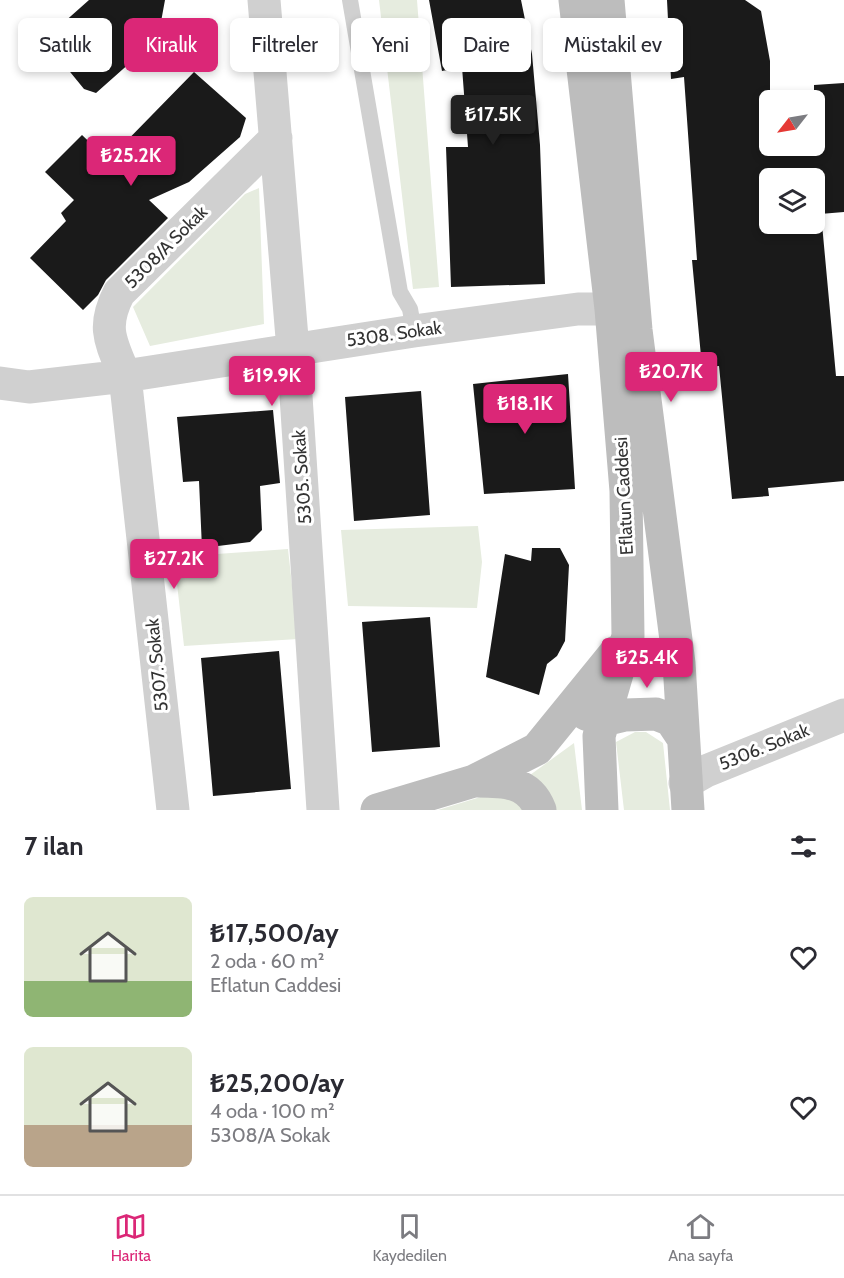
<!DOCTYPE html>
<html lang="tr">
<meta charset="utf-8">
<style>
:root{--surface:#fff;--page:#f7f7f7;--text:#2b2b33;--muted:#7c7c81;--line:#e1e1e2;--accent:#db2777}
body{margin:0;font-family:Cabin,sans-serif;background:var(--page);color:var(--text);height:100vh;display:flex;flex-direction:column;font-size:22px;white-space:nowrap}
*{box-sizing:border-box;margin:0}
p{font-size:20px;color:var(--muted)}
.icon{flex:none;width:33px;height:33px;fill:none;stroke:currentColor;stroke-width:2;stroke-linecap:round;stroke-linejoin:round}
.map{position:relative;height:810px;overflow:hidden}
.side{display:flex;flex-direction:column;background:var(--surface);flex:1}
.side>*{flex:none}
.banner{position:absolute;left:18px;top:18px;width:808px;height:54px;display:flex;gap:12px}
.needle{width:39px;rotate:239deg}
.fabs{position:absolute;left:759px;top:90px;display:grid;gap:12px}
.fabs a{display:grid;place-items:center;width:66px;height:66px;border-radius:9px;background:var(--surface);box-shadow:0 3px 9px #0003;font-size:30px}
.price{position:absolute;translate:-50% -51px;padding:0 14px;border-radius:6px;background:var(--accent);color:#fff;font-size:20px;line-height:39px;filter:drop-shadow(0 2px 3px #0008)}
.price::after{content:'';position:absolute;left:50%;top:36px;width:18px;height:14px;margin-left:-9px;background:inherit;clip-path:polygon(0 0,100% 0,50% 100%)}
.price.current{background:#222;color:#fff}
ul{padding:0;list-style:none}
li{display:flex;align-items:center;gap:18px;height:150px;padding:0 24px}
li span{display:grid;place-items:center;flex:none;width:168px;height:120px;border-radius:9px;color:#555}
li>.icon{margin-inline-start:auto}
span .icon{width:72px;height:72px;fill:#fffc;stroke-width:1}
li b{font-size:26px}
h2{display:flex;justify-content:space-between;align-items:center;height:72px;padding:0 24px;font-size:26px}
.chip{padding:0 21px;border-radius:9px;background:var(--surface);box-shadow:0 3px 9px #0003;font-size:21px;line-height:54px}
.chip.current{background:var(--accent);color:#fff}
.menu{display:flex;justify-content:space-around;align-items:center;height:84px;border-top:2px solid var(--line);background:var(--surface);font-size:16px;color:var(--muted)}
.menu a{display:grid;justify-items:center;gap:3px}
.menu .current{color:var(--accent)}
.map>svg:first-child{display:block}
.green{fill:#e6ecdf}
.building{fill:#1a1a1a}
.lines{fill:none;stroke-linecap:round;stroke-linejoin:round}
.lane{stroke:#d0d0d0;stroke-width:16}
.street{stroke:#d0d0d0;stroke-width:33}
.secondary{stroke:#bdbdbd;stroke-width:33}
.labels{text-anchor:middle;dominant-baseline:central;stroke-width:6;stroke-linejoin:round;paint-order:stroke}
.street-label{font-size:18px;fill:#333;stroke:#fff}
</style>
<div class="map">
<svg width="844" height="810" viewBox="0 0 844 810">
<rect width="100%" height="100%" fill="#fff"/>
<path class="green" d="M379 0H417L439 287 413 289Z
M259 188 264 324 150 346 133 307 245 194Z
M478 526 482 562 477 608 348 606 341 530Z
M288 549 298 639 184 646 174 557Z
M635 732H646L663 743 670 810H624L616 742Z
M574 743 582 810H554L530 775Z
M500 791 527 810H438Z"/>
<path class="building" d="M89 0H165L158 38 96 93 84 89 44 40Z
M429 0H521L532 54 540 145 545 284 451 287 446 147H468L462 67 442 71Z
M667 0H745L761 11 770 61V146H814V85L844 83V212L820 214 817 178H770V224H822L836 376H844V481L768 488 769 496 732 499 719 366 702 367 692 260H697L684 77 671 79Z
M194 72 246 118 240 137 189 182 149 200 168 218 106 280 98 295 83 310 30 258 66 221 61 213 74 200 45 172 82 135 108 160Z
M568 374 575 489 484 494 473 384Z
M421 391 430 515 354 521 345 397Z
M273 410 280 483 260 486 262 530 250 542 202 548 199 481 183 482 177 417Z
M532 548H560L569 565 565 641 557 656 547 664 539 695 486 677 505 554 531 561Z
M430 617 440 747 372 752 362 622Z
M279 651 291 789 213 796 201 658Z"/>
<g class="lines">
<path class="lane" d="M350 0 400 292 410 309 414 331"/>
<path class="street" d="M264 0 293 350 323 810
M0 383 29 387 125 376 414 331 578 309H611
M685 783 706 771 844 715
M173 810 125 376C111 342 101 328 119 293L276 138"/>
<path class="secondary" d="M575 0 611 309 626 491 628 636 599 736 602 810
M608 0 636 330 679 663 688 810
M586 714 604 720 625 715 656 714 671 720 683 738
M474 781C502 781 529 780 540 810
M377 810 474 781 537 749 616 652"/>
</g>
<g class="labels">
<g class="street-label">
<text transform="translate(166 247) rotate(-45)">5308/A Sokak</text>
<text transform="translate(394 334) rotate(-8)">5308. Sokak</text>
<text transform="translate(302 477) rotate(-94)">5305. Sokak</text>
<text transform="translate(624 496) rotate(-93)">Eflatun Caddesi</text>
<text transform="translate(157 665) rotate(-96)">5307. Sokak</text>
<text transform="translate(764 747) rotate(-22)">5306. Sokak</text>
</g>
</g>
</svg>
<div class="fabs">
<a><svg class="needle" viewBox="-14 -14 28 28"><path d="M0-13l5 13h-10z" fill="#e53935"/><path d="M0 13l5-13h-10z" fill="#7c7c81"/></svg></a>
<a><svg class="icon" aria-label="layers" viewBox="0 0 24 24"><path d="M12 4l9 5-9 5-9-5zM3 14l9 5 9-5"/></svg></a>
</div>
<b class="price current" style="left:493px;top:146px">₺17.5K</b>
<b class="price" style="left:131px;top:187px">₺25.2K</b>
<b class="price" style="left:671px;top:403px">₺20.7K</b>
<b class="price" style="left:272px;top:407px">₺19.9K</b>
<b class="price" style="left:525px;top:435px">₺18.1K</b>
<b class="price" style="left:174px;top:590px">₺27.2K</b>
<b class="price" style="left:647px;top:689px">₺25.4K</b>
<div class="banner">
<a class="chip">Satılık</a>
<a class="chip current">Kiralık</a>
<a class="chip">Filtreler</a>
<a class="chip">Yeni</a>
<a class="chip">Daire</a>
<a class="chip">Müstakil ev</a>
</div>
</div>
<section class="side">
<h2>7 ilan<svg class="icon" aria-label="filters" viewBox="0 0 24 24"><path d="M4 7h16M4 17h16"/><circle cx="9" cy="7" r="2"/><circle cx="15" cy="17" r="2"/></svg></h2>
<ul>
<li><span style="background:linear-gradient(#dfe7d0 70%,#8fb573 0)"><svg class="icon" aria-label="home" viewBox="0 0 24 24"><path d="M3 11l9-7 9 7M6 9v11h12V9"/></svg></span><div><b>₺17,500/ay</b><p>2 oda · 60 m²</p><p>Eflatun Caddesi</p></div><svg class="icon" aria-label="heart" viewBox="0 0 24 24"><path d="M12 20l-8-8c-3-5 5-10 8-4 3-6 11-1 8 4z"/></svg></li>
<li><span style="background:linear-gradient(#dfe7d0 65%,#b9a48a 0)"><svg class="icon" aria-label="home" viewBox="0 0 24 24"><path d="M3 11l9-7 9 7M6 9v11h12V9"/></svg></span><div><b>₺25,200/ay</b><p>4 oda · 100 m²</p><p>5308/A Sokak</p></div><svg class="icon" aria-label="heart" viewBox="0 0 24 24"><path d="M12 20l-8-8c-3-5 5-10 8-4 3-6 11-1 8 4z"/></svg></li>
</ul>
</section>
<nav class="menu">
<a class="current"><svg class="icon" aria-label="map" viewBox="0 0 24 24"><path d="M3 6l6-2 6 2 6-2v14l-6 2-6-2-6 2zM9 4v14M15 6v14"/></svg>Harita</a>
<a><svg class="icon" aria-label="saved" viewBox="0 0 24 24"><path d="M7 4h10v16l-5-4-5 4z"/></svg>Kaydedilen</a>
<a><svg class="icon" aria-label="home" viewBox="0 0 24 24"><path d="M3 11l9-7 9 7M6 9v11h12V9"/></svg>Ana sayfa</a>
</nav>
